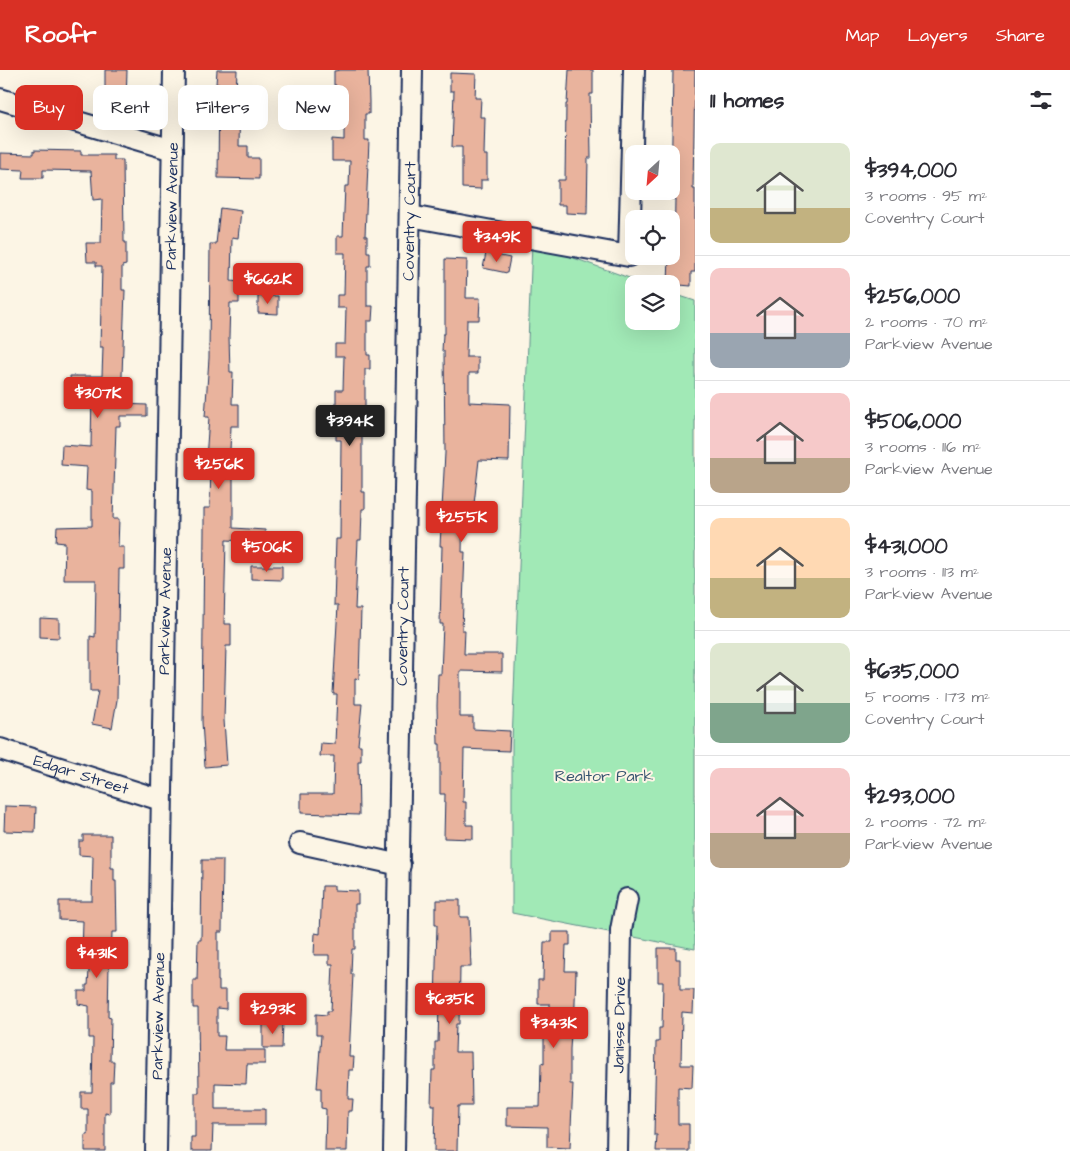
<!DOCTYPE html>
<meta charset="utf-8">
<style>
:root{--surface:#fff;--page:#f7f7f7;--text:#2b2b33;--muted:#7c7c81;--line:#e1e1e2;--accent:#d93025}
body{margin:0;font-family:"Architects Daughter",sans-serif;background:var(--page);color:var(--text);height:100vh;display:flex;flex-direction:column;font-size:19px;white-space:nowrap}
*{box-sizing:border-box;margin:0}
p{font-size:16px;color:var(--muted)}
.icon{flex:none;width:28px;height:28px;fill:none;stroke:currentColor;stroke-width:2;stroke-linecap:round;stroke-linejoin:round}
.map{position:relative;flex:1;overflow:hidden}
.details{display:flex;flex-direction:column;background:var(--surface);width:375px}
.details>*{flex:none}
.guide{position:absolute;left:15px;top:15px;width:475px;height:45px;display:flex;gap:10px}
.needle{width:32px;rotate:206deg}
.fabs{position:absolute;left:625px;top:75px;display:grid;gap:10px}
.fabs a{display:grid;place-items:center;width:55px;height:55px;border-radius:10px;background:var(--surface);box-shadow:0 5px 20px #0002;font-size:25px}
.price{position:absolute;translate:-50% -42px;padding:0 11px;border-radius:5px;background:var(--accent);color:#fff;font-size:16px;line-height:32px;filter:drop-shadow(0 1px 2px #0008)}
.price::after{content:'';position:absolute;left:50%;top:30px;width:15px;height:11px;margin-left:-8px;background:inherit;clip-path:polygon(0 0,100% 0,50% 100%)}
.price.current{background:#222;color:#fff}
ul{padding:0;list-style:none}
li{display:flex;align-items:center;gap:15px;height:125px;padding:0 15px}
li+li{border-top:1px solid var(--line)}
li span{display:grid;place-items:center;flex:none;width:140px;height:100px;border-radius:10px;color:#555}
li>.icon{margin-inline-start:auto}
span .icon{width:60px;height:60px;fill:#fffc;stroke-width:1}
li b{font-size:21px}
h2{display:flex;justify-content:space-between;align-items:center;height:60px;padding:0 15px;font-size:21px}
.chip{padding:0 18px;border-radius:10px;background:var(--surface);box-shadow:0 5px 20px #0002;font-size:18px;line-height:45px}
.chip.current{background:var(--accent);color:#fff}
header{display:flex;align-items:center;gap:30px;box-sizing:border-box;height:70px;padding:0 25px;background:var(--accent);color:#fff}
header strong{font-size:24px}
nav{display:flex;gap:28px;margin-inline-start:auto;font-size:18px}
main{display:flex;flex:1;min-height:0}
.map>svg:first-child{display:block}
.green{fill:#a1e9b6;stroke:#5e8c8a}
.building{fill:#e9b39d;stroke:#1b2f5e}
.lines{fill:none;stroke-linecap:round;stroke-linejoin:round}
.minor-casing{stroke:#1b2f5e;stroke-width:24}
.minor{stroke:#fcf5e5;stroke-width:20}
.labels{text-anchor:middle;dominant-baseline:central;stroke-width:4;stroke-linejoin:round;paint-order:stroke}
.street-label{font-size:16px;fill:#1b2f5e;stroke:#fcf5e5}
.park-label{font-size:16px;fill:#365470;stroke:#fcf5e5}
</style>
<header>
<strong>Roofr</strong>
<nav><a>Map</a><a>Layers</a><a>Share</a></nav>
</header>
<main>
<div class="map">
<svg width="695" height="1081" viewBox="0 0 695 1081">
<rect width="100%" height="100%" fill="#fcf5e5"/>
<filter id="ink" filterUnits="userSpaceOnUse"><feTurbulence type="fractalNoise" baseFrequency=".02" numOctaves="2"/><feDisplacementMap in="SourceGraphic" scale="10" xChannelSelector="R" yChannelSelector="G"/><feConvolveMatrix kernelMatrix="1 2 1 2 8 2 1 2 1" color-interpolation-filters="sRGB"/></filter>
<g filter="url(#ink)">
<path class="green" d="M532 173 646 214H634V251H671V223L695 231V879L512 843V672Z"/>
<path class="building" d="M105 0H127L126 32 110 31 111 24H105Z
M217 0H237L236 25H240L239 76H248V88H259V109L218 108 219 14H216Z
M341 0H368L369 31V44H365V70H369L365 166H367V182H370V196H367V236H373L372 251H367V285H370V299H365V362H362V422H365V439H362L361 470H358L355 539H361L359 609 355 608V634H362L358 675H361V691H358L359 745 301 743V724H333L334 686H320L321 673 335 674 337 624H333L338 535H334L336 469H340L341 370H336V320H343L344 286H335V274H345L346 238H337V225H344L345 183H337V166H343L345 116H349L350 91H332V69L344 70V41H336V15H334V1Z
M569 0H593V24H590L591 88H588L587 144 566 143V135H558V110H565L566 34H567Z
M673 0H695L693 119H695V202H691V216L668 214 669 186 674 185 675 129H671Z
M450 3 476 4 475 28H481L480 47H485L484 85H487V110H481V119L462 118V77H452L454 21H450Z
M34 80 81 81V85H114V90H123L124 172H126V195L122 196V220H125L121 334 147 335V346H120V356H116L113 449H119L118 477H124V499H119L117 630 112 658 92 654 98 621H90V566L95 567 96 510H64L65 473 56 472 57 457 92 456V421L86 420 87 397 61 395 62 375 91 377 92 320 71 321 70 306H102L103 277H100L102 196H96V192H87L86 173H101L102 129 93 130 91 101 43 100V108H22L23 100 0 99V83L34 84Z
M220 138 241 141 238 168 232 167 231 211 239 212V233H230L229 267 230 302H233L232 334H239V356H231L229 405H233V458L265 460V472L226 470 224 554H231V576H226L224 650 227 695 205 697 202 652 204 461V438H210L211 389H206L209 347H205L206 333 209 288 210 174H216Z
M486 183 510 188 507 203 483 198Z
M445 189 467 190 466 228H480L479 250H467L466 287H478V303H469V332L510 334 509 391 479 390 474 434H463L462 482H465L462 560H465L464 584H502V602L460 601V647H473V659L510 661 509 681 464 679 463 732H466V755H473V769L444 768 445 724H440V674H438L437 636 438 604H441L443 554H440L442 476H440L445 383 444 281H442L443 264H445Z
M258 226H278V244L258 243Z
M251 496H282V510L251 509Z
M40 548 59 549V568L40 567Z
M5 736 36 737 35 762 4 761Z
M83 765H111V798H114V811H116L117 862H112L111 893H109L108 947 111 948 110 991H114L113 1012H110V1044L105 1043V1081H85V1065H88V1039H81V1022H92L93 968H89V936L78 934V921H86V915H88L90 886H82L83 851 59 850V831H92L93 786 79 785V771H83Z
M202 790H223L222 862H218V911H219V920H226V939L217 938V966H225L224 980H265V994H247L246 1014 215 1013V1039H265V1055H213L212 1081H191V1067H195V1023H199L198 938H193V910H197L198 870H201Z
M322 816H334V820L358 821V834H355V879H352L351 904H353L349 987H354L353 1000H349L348 1029H353L352 1041H348L347 1081H325L326 1039 321 1038V1018H317L321 965H316V944L327 945V941H331L333 894H329V885H314L315 863 320 864Z
M437 830H460V847H469L471 897H460L459 954H456L455 982H471L472 1036H458L457 1081H434L435 1035H431L432 1000H435V972H438L439 935H435L437 855H435V838H437Z
M552 862H570V875H566L565 901H576L574 964H571L570 979V1014H573L570 1078 547 1077V1057L507 1056V1037H540L541 993 544 994V962H550V934H538V910H543L544 872H552Z
M658 878H676V889H680V920H694L693 943 682 942 681 995H693L692 1018 678 1017V1054H689V1081H656L657 1065H654L656 972H659V958H662L663 912H658Z
M263 951 283 952 282 978H263Z"/>
<g class="lines">
<g class="minor-casing">
<g id="minor">
<path d="M0 29 173 80"/>
<path d="M410 146 629 186 634 0"/>
<path id="s1" d="M0 679 161 730"/>
<path d="M300 773 400 795"/>
<path id="s2" d="M156 1081 174 0"/>
<path id="s3" d="M394 1081 412 0"/>
<path id="s4" d="M617 1081 621 860 627 829"/>
</g>
</g>
<use href="#minor" class="minor"/>
</g>
</g>
<g class="labels">
<g class="street-label">
<text stroke="none"><textPath href="#s2" startOffset="945">Parkview Avenue</textPath></text>
<text stroke="none"><textPath href="#s3" startOffset="930">Coventry Court</textPath></text>
<text stroke="none"><textPath href="#s2" startOffset="540">Parkview Avenue</textPath></text>
<text stroke="none"><textPath href="#s3" startOffset="525">Coventry Court</textPath></text>
<text stroke="none"><textPath href="#s1" startOffset="85">Edgar Street</textPath></text>
<text stroke="none"><textPath href="#s2" startOffset="135">Parkview Avenue</textPath></text>
<text stroke="none"><textPath href="#s4" startOffset="126">Janisse Drive</textPath></text>
</g>
<g class="park-label">
<text x="604" y="706">Realtor Park</text>
</g>
</g>
</svg>
<div class="fabs">
<a><svg class="needle" viewBox="-14 -14 28 28"><path d="M0-13l5 13h-10z" fill="#e53935"/><path d="M0 13l5-13h-10z" fill="#7c7c81"/></svg></a>
<a><svg class="icon" aria-label="locate" viewBox="0 0 24 24"><circle cx="12" cy="12" r="6"/><path d="M12 2v4M12 18v4M2 12h4M18 12h4"/></svg></a>
<a><svg class="icon" aria-label="layers" viewBox="0 0 24 24"><path d="M12 4l9 5-9 5-9-5zM3 14l9 5 9-5"/></svg></a>
</div>
<b class="price" style="left:497px;top:193px">$349K</b>
<b class="price" style="left:268px;top:235px">$662K</b>
<b class="price" style="left:98px;top:349px">$307K</b>
<b class="price current" style="left:350px;top:377px">$394K</b>
<b class="price" style="left:219px;top:420px">$256K</b>
<b class="price" style="left:462px;top:473px">$255K</b>
<b class="price" style="left:267px;top:503px">$506K</b>
<b class="price" style="left:97px;top:909px">$431K</b>
<b class="price" style="left:450px;top:955px">$635K</b>
<b class="price" style="left:273px;top:965px">$293K</b>
<b class="price" style="left:554px;top:979px">$343K</b>
<div class="guide">
<a class="chip current">Buy</a>
<a class="chip">Rent</a>
<a class="chip">Filters</a>
<a class="chip">New</a>
</div>
</div>
<section class="details">
<h2>11 homes<svg class="icon" aria-label="filters" viewBox="0 0 24 24"><path d="M4 7h16M4 17h16"/><circle cx="9" cy="7" r="2"/><circle cx="15" cy="17" r="2"/></svg></h2>
<ul>
<li><span style="background:linear-gradient(#dfe7d0 65%,#c2b280 0)"><svg class="icon" aria-label="home" viewBox="0 0 24 24"><path d="M3 11l9-7 9 7M6 9v11h12V9"/></svg></span><div><b>$394,000</b><p>3 rooms · 95 m²</p><p>Coventry Court</p></div></li>
<li><span style="background:linear-gradient(#f6c9c9 65%,#9aa5b1 0)"><svg class="icon" aria-label="home" viewBox="0 0 24 24"><path d="M3 11l9-7 9 7M6 9v11h12V9"/></svg></span><div><b>$256,000</b><p>2 rooms · 70 m²</p><p>Parkview Avenue</p></div></li>
<li><span style="background:linear-gradient(#f6c9c9 65%,#b9a48a 0)"><svg class="icon" aria-label="home" viewBox="0 0 24 24"><path d="M3 11l9-7 9 7M6 9v11h12V9"/></svg></span><div><b>$506,000</b><p>3 rooms · 116 m²</p><p>Parkview Avenue</p></div></li>
<li><span style="background:linear-gradient(#ffd9b3 60%,#c2b280 0)"><svg class="icon" aria-label="home" viewBox="0 0 24 24"><path d="M3 11l9-7 9 7M6 9v11h12V9"/></svg></span><div><b>$431,000</b><p>3 rooms · 113 m²</p><p>Parkview Avenue</p></div></li>
<li><span style="background:linear-gradient(#dfe7d0 60%,#7fa58c 0)"><svg class="icon" aria-label="home" viewBox="0 0 24 24"><path d="M3 11l9-7 9 7M6 9v11h12V9"/></svg></span><div><b>$635,000</b><p>5 rooms · 173 m²</p><p>Coventry Court</p></div></li>
<li><span style="background:linear-gradient(#f6c9c9 65%,#b9a48a 0)"><svg class="icon" aria-label="home" viewBox="0 0 24 24"><path d="M3 11l9-7 9 7M6 9v11h12V9"/></svg></span><div><b>$293,000</b><p>2 rooms · 72 m²</p><p>Parkview Avenue</p></div></li>
</ul>
</section>
</main>
